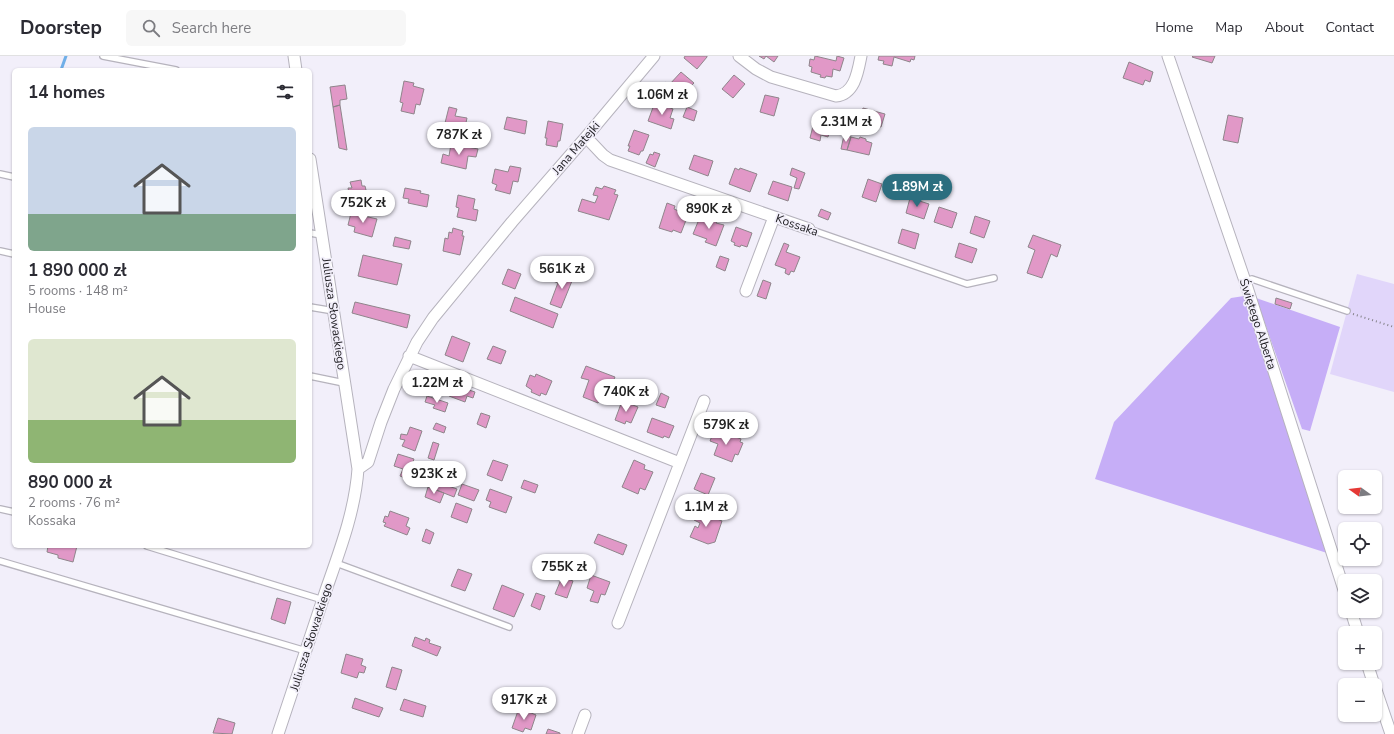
<!DOCTYPE html>
<meta charset="utf-8">
<style>
:root{--surface:#fff;--page:#f7f7f7;--text:#2b2b33;--muted:#7c7c81;--line:#e1e1e2;--accent:#2b6e7f}
body{margin:0;font-family:"Nunito Sans",sans-serif;background:var(--page);color:var(--text);height:100vh;display:flex;flex-direction:column;font-size:15px;white-space:nowrap}
*{box-sizing:border-box;margin:0}
p{font-size:13px;color:var(--muted)}
.icon{flex:none;width:22px;height:22px;fill:none;stroke:currentColor;stroke-width:2;stroke-linecap:round;stroke-linejoin:round}
.map{position:relative;flex:1;overflow:hidden}
.panel{position:absolute;left:12px;top:12px;width:300px;height:480px;display:flex;flex-direction:column;background:var(--surface);border-radius:6px;box-shadow:0 1px 3px #0004}
.panel>*{flex:none}
.needle{width:26px;rotate:285deg}
.controls{position:absolute;left:1338px;top:414px;display:grid;gap:8px}
.controls a{display:grid;place-items:center;width:44px;height:44px;border-radius:6px;background:var(--surface);box-shadow:0 1px 3px #0004;font-size:20px}
.price{position:absolute;translate:-50% -34px;padding:0 9px;border-radius:14px;background:#fff;color:#222;font-size:13px;line-height:26px;filter:drop-shadow(0 1px 2px #0008)}
.price::after{content:'';position:absolute;left:50%;top:24px;width:12px;height:9px;margin-left:-6px;background:inherit;clip-path:polygon(0 0,100% 0,50% 100%)}
.price.current{background:var(--accent);color:#fff}
ul{padding:0;list-style:none}
li{display:grid;align-content:center;gap:8px;height:212px;padding:0 16px}
li span{display:grid;place-items:center;height:124px;border-radius:6px;color:#555}
li>.icon{margin-inline-start:auto}
span .icon{width:72px;height:72px;fill:#fffc;stroke-width:1}
li b{font-size:17px}
h2{display:flex;justify-content:space-between;align-items:center;height:48px;padding:0 16px;font-size:17px}
header{display:flex;align-items:center;gap:24px;box-sizing:border-box;height:56px;padding:0 20px;background:var(--surface);border-bottom:1px solid var(--line)}
header strong{font-size:19px}
nav{display:flex;gap:22px;margin-inline-start:auto;font-size:14px}
.search{width:280px;height:36px;background:var(--page);display:flex;align-items:center;gap:10px;box-sizing:border-box;padding:0 14px;border-radius:6px;color:var(--muted);font-size:15px}
.map>svg:first-child{display:block}
.green{fill:#e1d6fa}
.forest{fill:#c6aef7}
.lines{fill:none;stroke-linecap:round;stroke-linejoin:round}
.stream{stroke:#70afe8;stroke-width:3}
.building{fill:#e198c7;stroke:#8f858b}
.service-casing{stroke:#b6b3bd;stroke-width:8}
.minor-casing{stroke:#b6b3bd;stroke-width:13}
.path{stroke:#85838a;stroke-width:2;stroke-dasharray:1 3;stroke-linecap:butt}
.service{stroke:#fff;stroke-width:5.5}
.minor{stroke:#fff;stroke-width:11}
.labels{text-anchor:middle;dominant-baseline:central;stroke-width:3.5;stroke-linejoin:round;paint-order:stroke}
.street-label{font-size:12px;fill:#212024;stroke:#f2effa}
</style>
<header>
<strong>Doorstep</strong>
<div class="search"><svg class="icon" aria-label="search" viewBox="0 0 24 24"><circle cx="10" cy="10" r="6"/><path d="M15 15l6 6"/></svg>Search here</div>
<nav><a>Home</a><a>Map</a><a>About</a><a>Contact</a></nav>
</header>
<div class="map">
<svg width="1394" height="678" viewBox="0 0 1394 678">
<rect width="100%" height="100%" fill="#f2effa"/>
<path class="green" d="M1357 218 1394 228V336L1330 318Z"/>
<path class="forest" d="M1244 240 1327 497 1095 423 1114 366 1231 242Z
M1256 242 1340 271 1310 375 1302 373Z"/>
<g class="lines">
<path class="stream" d="M61 14 66 0"/>
</g>
<path class="building" d="M685 0H707V1L697 13 684 2Z
M759 0H778L774 6 766 0 764 3Z
M815 0 836 5 837 0 844 2 840 15 833 13 832 21 826 20 825 22 820 21 821 19 811 16 812 11 809 10 810 3 814 4Z
M879 0H915L914 4 911 3 910 6 894 1 892 10 883 8 884 5 878 4Z
M1193 0H1215L1212 7 1192 1Z
M1129 6 1153 16 1150 26 1145 24 1143 29 1123 22Z
M681 16 694 27 689 32 686 30 679 38 669 29Z
M734 19 745 28 733 42 722 33Z
M404 25 414 27 413 30 424 33 420 49 416 48 414 58 401 55 403 47 400 46Z
M665 26 679 38 674 44 660 32Z
M345 29 347 43 340 44V49L333 51 330 31Z
M765 39 779 42 774 60 760 56Z
M655 46 673 53 670 62 674 63 671 73 648 65Z
M340 49 347 94 339 92 333 51Z
M449 51 457 53 455 60 467 62 464 76 444 71Z
M687 51 697 55 694 65 683 61Z
M863 52 885 58 881 71 859 66Z
M816 58 826 60 825 64 832 65 828 81 821 79 820 85 810 82Z
M1228 59 1243 62 1238 87 1223 84Z
M507 61 527 65 525 78 504 73Z
M548 65 563 68 560 85H558L557 91 546 89 547 82H545Z
M634 74 649 79 643 95H641L639 99 628 95 630 90H628Z
M844 79 851 81 847 94 841 93Z
M851 81 859 83 860 81 866 83V85L872 87 869 99 847 94Z
M451 88 478 93 476 101 468 100 466 113 441 107 443 98 449 100Z
M654 96 660 98 655 111 646 107 650 98 653 99Z
M694 99 713 105 708 120 689 113Z
M510 110 521 112 518 126 513 125 510 138 495 134 497 129 492 127 495 113 508 116Z
M735 112 739 114 740 112 757 118 750 136 729 128Z
M792 112 805 117 799 133 794 132 797 122 790 119Z
M868 123 882 128 876 146 862 141Z
M361 124 362 130H365L368 142 351 146 348 132H352L350 126Z
M773 125 792 131 788 145 768 138Z
M604 130 616 134 614 138 618 139 609 164 578 155 582 143 595 147 598 140 593 139 596 131 602 133Z
M405 132 421 135 420 137 429 139 427 151 408 147 409 143 403 142Z
M458 139 475 143 473 153 478 154 476 165 457 161 459 152 456 151Z
M910 142 929 148 924 163 906 157Z
M667 147 675 150 674 153 688 159 681 177 673 174 672 176 659 172Z
M939 151 957 157 952 172 934 166Z
M821 153 831 157 828 164 818 160Z
M351 157 377 163 372 181 354 176 355 171 348 169Z
M975 160 990 165 984 182 970 177Z
M700 161 717 165 716 167 724 169 716 190 705 186 707 183 693 178Z
M736 171 752 177 747 191 741 189 740 191 734 189 735 187 731 185Z
M453 172 463 175 462 180H464L460 199 443 195 445 182 448 183 449 176 452 177Z
M902 173 919 178 915 193 898 187Z
M1033 179 1061 189 1057 201 1051 198 1042 222 1027 217 1035 194 1028 191Z
M395 181 411 185 409 193 393 190Z
M784 187 789 189 786 196 800 201 794 216 791 215 789 219 785 217 786 213 775 209Z
M959 187 977 193 972 207 955 201Z
M363 199 402 208 397 229 358 220Z
M720 200 729 203 725 215 716 211Z
M545 205 564 212 558 227 533 217 536 208 543 211Z
M508 213 521 218 515 233 502 228Z
M562 216 574 220 561 252 550 248Z
M763 224 771 227 766 243 757 240Z
M515 241 558 258 553 272 510 255Z
M1276 242 1292 247 1290 253 1275 248Z
M355 246 410 259 407 272 352 257Z
M452 280 470 287 463 306 445 299Z
M493 290 506 295 501 308 487 303Z
M586 310 615 321 610 332 605 330 598 347 583 341 589 324 581 322Z
M536 318 552 325 546 339 541 337 540 340 531 336 532 334 526 330 530 319 535 321Z
M455 325 470 331 469 334 475 336 473 342 467 340 465 346 449 340Z
M623 325 630 328 626 336 619 334Z
M661 337 669 341 665 352 656 349Z
M427 340 448 347 445 356 433 352 435 349 425 346Z
M622 345 638 351 631 367 626 365 625 368 615 364Z
M481 357 490 360 486 372 477 368Z
M652 362 674 370 669 382 664 380 663 382 647 376Z
M436 367 446 371 444 377 433 373Z
M410 371 422 375 415 395 402 390 405 384 400 383 401 378 407 379Z
M714 375 722 378 723 376 741 383 740 386 743 387 738 399 735 398 732 406 714 399 718 388 710 385Z
M433 386 439 388 434 404 428 402Z
M398 398 414 403 407 423 400 420 403 413 394 410Z
M493 404 508 409 502 425 487 419Z
M634 404 645 409 644 413 653 416 645 434 640 432 638 438 622 431Z
M701 417 715 422 708 439 694 433Z
M430 418 436 420 434 425 457 433 454 441 426 430Z
M524 424 538 429 535 437 521 432Z
M462 428 479 434 474 445 458 439Z
M428 431 444 437 440 447 425 441Z
M490 433 512 441 506 457 489 451 491 446 486 444Z
M456 447 472 453 467 467 451 461Z
M698 453 714 459 712 461 722 465 715 486 708 488 690 481 695 470 698 472 700 467 694 464Z
M390 455 409 462 406 470 410 472 407 479 384 470 386 467 383 466 385 460 388 461Z
M426 473 434 477 430 488 422 485Z
M598 478 627 489 623 499 594 487Z
M48 490H77L73 506 58 502V499L47 496Z
M458 513 472 518 465 535 451 530Z
M591 519 610 526 605 539 601 538 598 547 590 545 594 535 587 532Z
M562 521 573 525 567 542 555 538Z
M502 529 524 538 514 561 493 553Z
M536 537 545 540 540 554 531 550Z
M277 542 291 546 285 568 271 563Z
M415 581 425 585 426 582 430 584 429 587 441 591 437 600 412 590Z
M346 598 363 603 361 609 366 611 364 617 359 616 357 622 341 617Z
M392 611 402 614 396 634 386 631Z
M355 642 383 652 379 661 352 652Z
M404 643 426 650 423 661 400 654Z
M519 652 536 659 531 674 525 672 523 676 512 672Z
M218 662 235 667 232 678 213 677Z
M548 673 560 677V678H546Z"/>
<g class="lines">
<g class="service-casing">
<path id="service" d="M103 0 176 14
M0 118 14 121
M809 173 967 228 994 222
M310 177 322 179
M0 195 14 198
M1245 225 1252 223 1347 255
M310 251 334 255
M310 320 344 327
M0 453 14 456
M147 490 323 544
M0 505 306 595
M336 507 509 571"/>
</g>
<g class="minor-casing">
<path id="minor" d="M294 0 296 14
M739 0 756 13 771 21 836 40C855 38 858 15 861 0
M1168 0 1245 225 1345 537
M586 81 603 99 610 104 809 173
M746 235 774 161
M409 300 680 407
M358 413 368 406 381 366 394 333 417 286 433 262 512 166 586 81 654 0
M1351 555 1358 577
M618 567 704 345
M1367 607 1374 629
M1375 631 1391 678
M278 678C294 630 310 582 326 534 340 494 355 455 358 413L310 103
M578 678 585 659"/>
</g>
<path class="path" d="M1353 258 1394 271"/>
<use href="#service" class="service"/>
<use href="#minor" class="minor"/>
</g>
<g class="labels">
<g class="street-label">
<text transform="translate(576 92) rotate(-49)">Jana Matejki</text>
<text transform="translate(797 169) rotate(19)">Kossaka</text>
<text transform="translate(334 258) rotate(82)">Juliusza Słowackiego</text>
<text transform="translate(1258 268) rotate(72)">Świętego Alberta</text>
<text transform="translate(311 581) rotate(-72)">Juliusza Słowackiego</text>
</g>
</g>
</svg>
<div class="controls">
<a><svg class="needle" viewBox="-14 -14 28 28"><path d="M0-13l5 13h-10z" fill="#e53935"/><path d="M0 13l5-13h-10z" fill="#7c7c81"/></svg></a>
<a><svg class="icon" aria-label="locate" viewBox="0 0 24 24"><circle cx="12" cy="12" r="6"/><path d="M12 2v4M12 18v4M2 12h4M18 12h4"/></svg></a>
<a><svg class="icon" aria-label="layers" viewBox="0 0 24 24"><path d="M12 4l9 5-9 5-9-5zM3 14l9 5 9-5"/></svg></a>
<a>+</a>
<a>−</a>
</div>
<b class="price" style="left:662px;top:60px">1.06M zł</b>
<b class="price" style="left:846px;top:87px">2.31M zł</b>
<b class="price" style="left:459px;top:100px">787K zł</b>
<b class="price current" style="left:917px;top:152px">1.89M zł</b>
<b class="price" style="left:363px;top:168px">752K zł</b>
<b class="price" style="left:709px;top:174px">890K zł</b>
<b class="price" style="left:562px;top:234px">561K zł</b>
<b class="price" style="left:437px;top:348px">1.22M zł</b>
<b class="price" style="left:626px;top:357px">740K zł</b>
<b class="price" style="left:726px;top:390px">579K zł</b>
<b class="price" style="left:434px;top:439px">923K zł</b>
<b class="price" style="left:706px;top:472px">1.1M zł</b>
<b class="price" style="left:564px;top:532px">755K zł</b>
<b class="price" style="left:524px;top:665px">917K zł</b>
<section class="panel">
<h2>14 homes<svg class="icon" aria-label="filters" viewBox="0 0 24 24"><path d="M4 7h16M4 17h16"/><circle cx="9" cy="7" r="2"/><circle cx="15" cy="17" r="2"/></svg></h2>
<ul>
<li><span style="background:linear-gradient(#c9d6e8 70%,#7fa58c 0)"><svg class="icon" aria-label="home" viewBox="0 0 24 24"><path d="M3 11l9-7 9 7M6 9v11h12V9"/></svg></span><div><b>1 890 000 zł</b><p>5 rooms · 148 m²</p><p>House</p></div></li>
<li><span style="background:linear-gradient(#dfe7d0 65%,#8fb573 0)"><svg class="icon" aria-label="home" viewBox="0 0 24 24"><path d="M3 11l9-7 9 7M6 9v11h12V9"/></svg></span><div><b>890 000 zł</b><p>2 rooms · 76 m²</p><p>Kossaka</p></div></li>
</ul>
</section>
</div>
